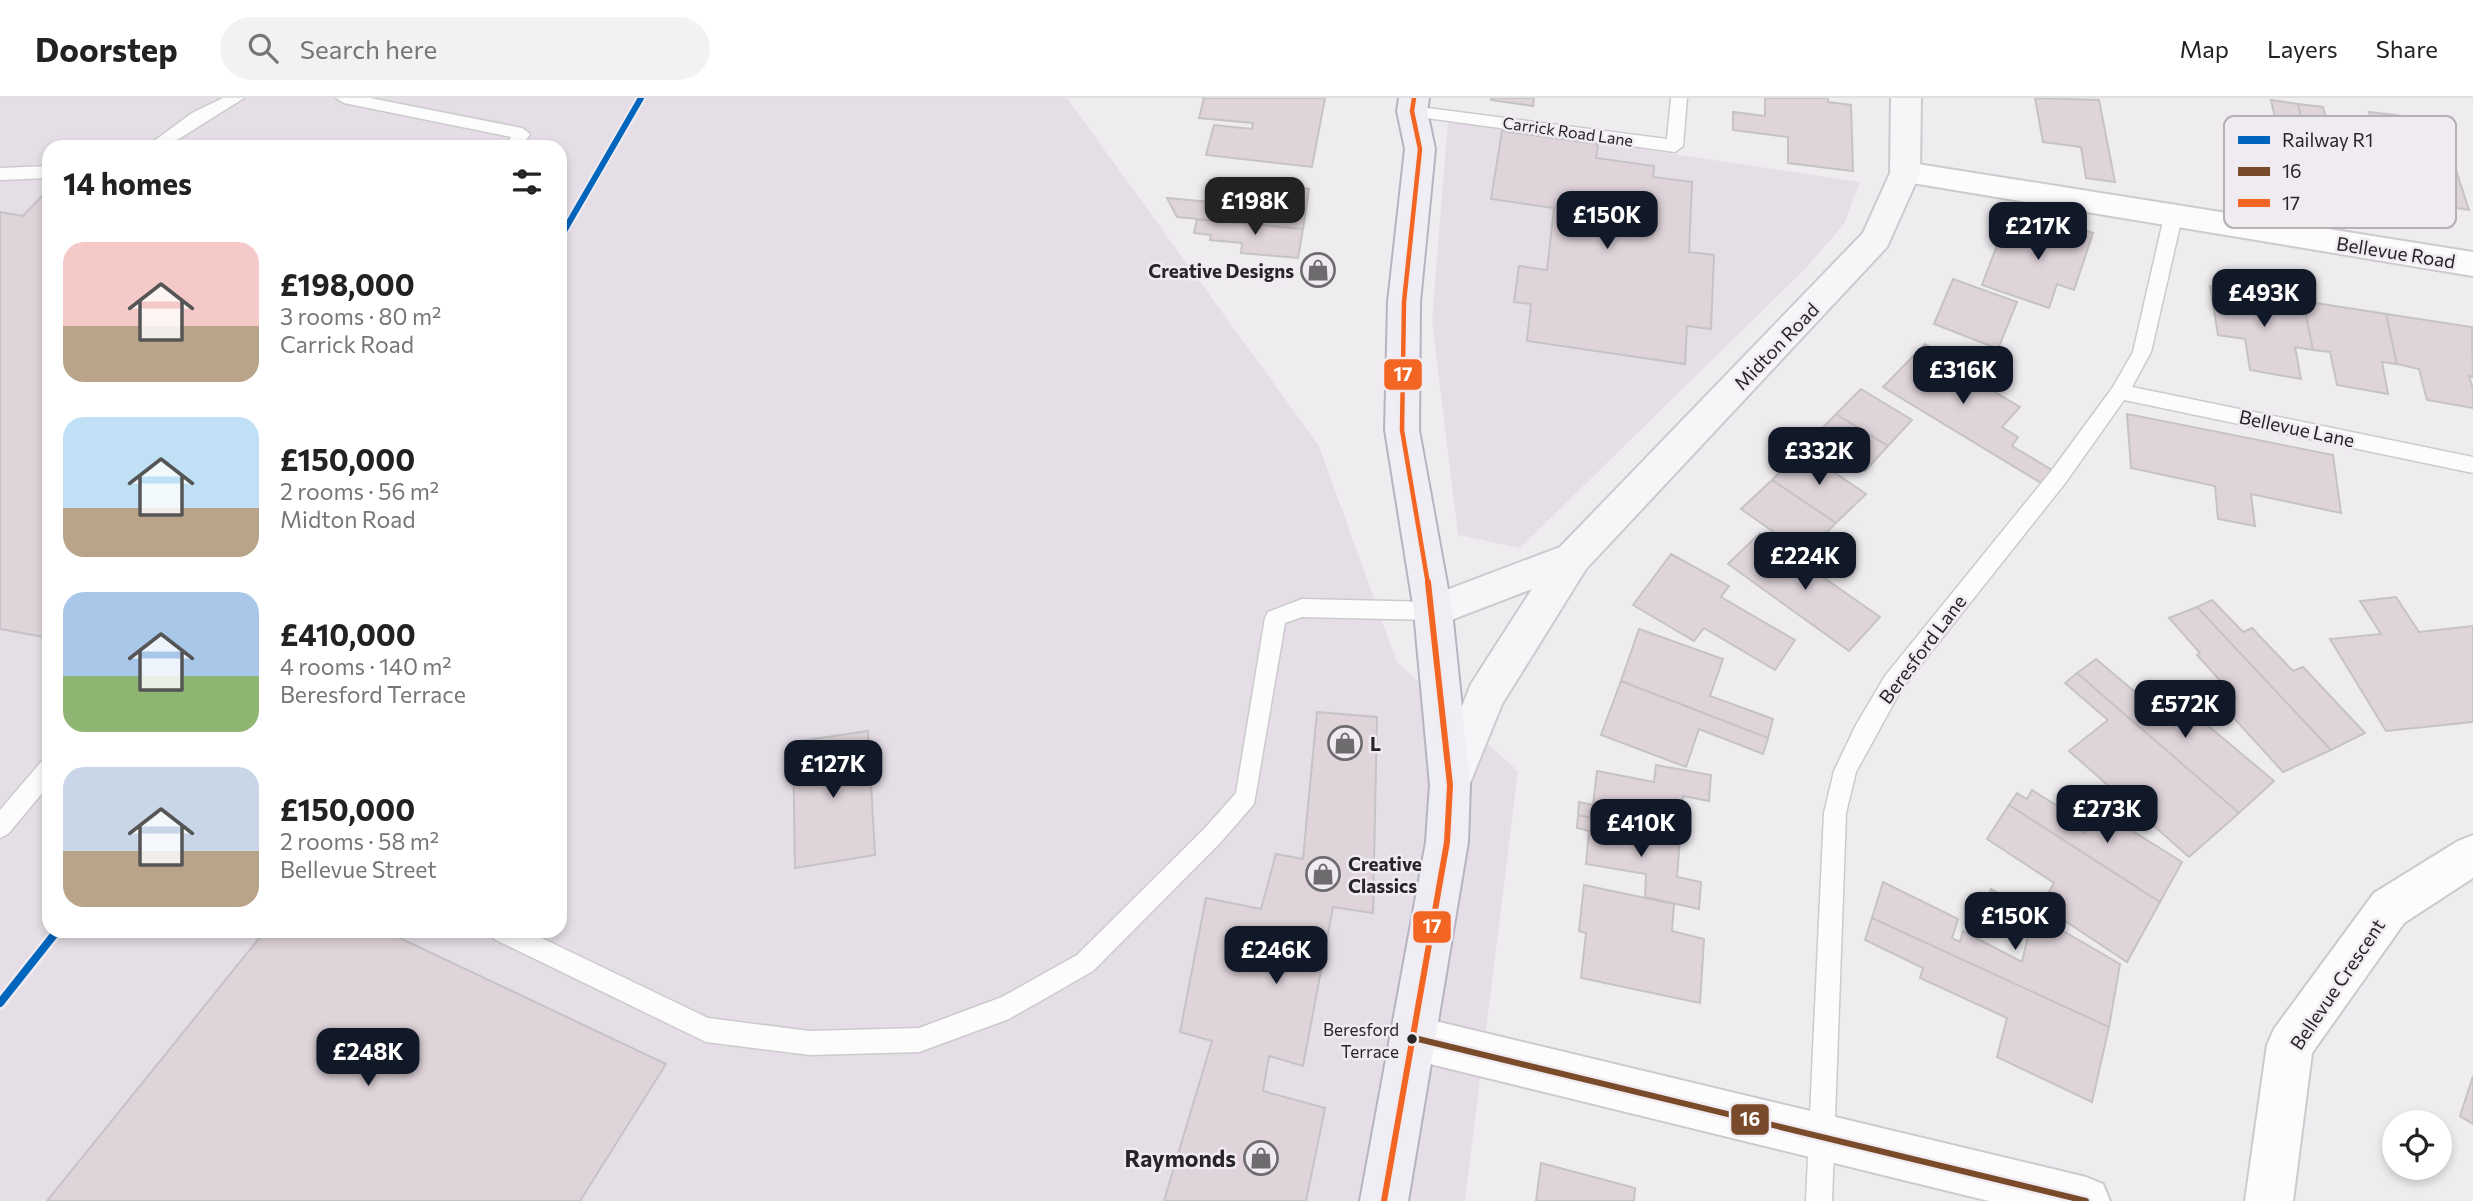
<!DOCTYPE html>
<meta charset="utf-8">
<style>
:root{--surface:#fff;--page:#f2f2f2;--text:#222;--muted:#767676;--line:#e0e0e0;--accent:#111827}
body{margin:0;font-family:Commissioner,sans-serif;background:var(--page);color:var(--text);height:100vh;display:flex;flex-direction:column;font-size:26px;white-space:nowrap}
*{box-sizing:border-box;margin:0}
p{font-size:23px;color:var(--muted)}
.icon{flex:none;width:38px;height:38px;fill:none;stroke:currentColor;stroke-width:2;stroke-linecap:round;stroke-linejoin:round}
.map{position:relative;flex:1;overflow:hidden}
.details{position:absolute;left:42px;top:42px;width:525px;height:798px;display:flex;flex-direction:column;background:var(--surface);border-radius:21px;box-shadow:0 4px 10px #0003}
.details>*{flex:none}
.fabs{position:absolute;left:2382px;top:1012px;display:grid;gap:14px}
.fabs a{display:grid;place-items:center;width:70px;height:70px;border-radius:50%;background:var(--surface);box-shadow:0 4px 10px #0003;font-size:35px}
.price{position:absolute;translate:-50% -60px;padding:0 16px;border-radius:14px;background:var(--accent);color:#fff;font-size:23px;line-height:46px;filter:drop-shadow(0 2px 4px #0008)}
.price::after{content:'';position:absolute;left:50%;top:42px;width:21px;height:16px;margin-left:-10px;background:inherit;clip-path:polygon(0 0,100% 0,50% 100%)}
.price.on{background:#222;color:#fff}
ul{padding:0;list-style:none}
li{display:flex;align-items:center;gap:21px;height:175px;padding:0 21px}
li span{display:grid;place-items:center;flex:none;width:196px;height:140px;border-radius:21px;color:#555}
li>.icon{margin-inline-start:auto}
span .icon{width:84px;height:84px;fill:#fffc;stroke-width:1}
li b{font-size:30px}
h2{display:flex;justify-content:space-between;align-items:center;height:84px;padding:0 21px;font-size:30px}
header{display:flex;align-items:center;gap:42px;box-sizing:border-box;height:98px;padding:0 35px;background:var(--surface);border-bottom:2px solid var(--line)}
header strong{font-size:33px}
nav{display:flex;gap:38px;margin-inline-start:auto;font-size:24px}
.search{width:490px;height:63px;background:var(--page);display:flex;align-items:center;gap:18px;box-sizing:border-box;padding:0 24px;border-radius:38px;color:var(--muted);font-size:26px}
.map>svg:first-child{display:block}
.built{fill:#e5dee6;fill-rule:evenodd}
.building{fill:#dfd4da;stroke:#c5c3c5;stroke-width:2}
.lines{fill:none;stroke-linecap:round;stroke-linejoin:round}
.lane-casing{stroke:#cccacd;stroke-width:3}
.street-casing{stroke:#cccacd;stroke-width:4}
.secondary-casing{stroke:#cccacd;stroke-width:4}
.primary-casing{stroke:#b6b4c1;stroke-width:4}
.lane{fill:#fdfcfd;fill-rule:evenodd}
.street{fill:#fdfcfd;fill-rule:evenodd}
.secondary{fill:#f6f5f8;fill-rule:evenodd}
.primary{fill:#efeef4;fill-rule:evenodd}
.bus-1-casing{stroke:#f0ebf1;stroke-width:11}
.bus-2-far1-casing{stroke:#f0ebf1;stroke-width:9}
.bus-2-casing{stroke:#f0ebf1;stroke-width:11}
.bus-1{stroke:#7a4b2a;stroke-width:6}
.bus-2-far1{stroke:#f26522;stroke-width:4.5}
.bus-2{stroke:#f26522;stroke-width:6}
.rail-1-far1-casing{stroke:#f0ebf1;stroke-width:10}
.rail-1-casing{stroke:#f0ebf1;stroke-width:13}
.rail-1-far1{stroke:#0065bd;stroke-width:6}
.rail-1{stroke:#0065bd;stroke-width:8}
.bus-dot{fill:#272527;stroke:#f0ebf1;stroke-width:2.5}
.labels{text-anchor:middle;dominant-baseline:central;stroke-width:5;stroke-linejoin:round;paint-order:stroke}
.far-street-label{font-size:16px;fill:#272527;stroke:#f0ebf1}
.bus-label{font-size:17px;fill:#272527;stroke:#f0ebf1;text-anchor:end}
.street-label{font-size:19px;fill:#272527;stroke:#f0ebf1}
.poi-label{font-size:19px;font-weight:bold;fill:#272527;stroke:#f0ebf1;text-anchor:start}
.near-poi-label{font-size:23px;font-weight:bold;fill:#272527;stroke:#f0ebf1;text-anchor:end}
.key{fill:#f0ebf1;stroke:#b4b0b4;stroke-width:2}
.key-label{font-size:19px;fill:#272527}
.line-badge{stroke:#f0ebf1;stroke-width:2.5}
.badge-label{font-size:19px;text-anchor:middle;font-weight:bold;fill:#fff}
</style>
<header>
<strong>Doorstep</strong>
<div class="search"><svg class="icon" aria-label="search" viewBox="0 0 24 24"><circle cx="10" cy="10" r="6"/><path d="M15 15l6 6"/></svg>Search here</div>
<nav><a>Map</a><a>Layers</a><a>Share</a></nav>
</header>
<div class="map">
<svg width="2473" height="1103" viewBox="0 0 2473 1103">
<rect width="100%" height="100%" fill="#efecf0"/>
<path class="built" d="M0 0H1067L1319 348 1397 564 1518 673 1465 1103H0ZM49 49H560V833H49Z
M1448 22 1860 84 1844 126 1804 172 1520 450 1458 437 1432 223Z"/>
<path class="building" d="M1202 0H1325L1312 69 1206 57 1214 27 1252 31 1253 25 1199 20 1204 0Z
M1492 0H1534L1533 8 1491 2Z
M1765 0H1828V4L1851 7 1853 73 1788 65V39L1733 32V14L1765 18Z
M2035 0 2099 2 2115 84 2086 80 2081 49 2043 44Z
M2271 2 2298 6 2318 90 2269 83 2260 39 2280 42Z
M2298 6 2323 9 2333 47 2354 50 2366 98 2318 90Z
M2369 14 2395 17 2420 104 2373 97 2361 55 2381 58Z
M2395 17 2422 21 2434 63 2454 66 2469 112 2420 104Z
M1502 33 1598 46 1596 60 1654 68 1653 79 1692 84 1689 154 1714 157 1711 231 1687 228 1685 266 1527 243 1531 206 1514 204 1519 168 1547 172 1554 110 1491 101Z
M1253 85 1309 91 1303 131 1177 119 1167 100 1232 106 1235 91 1252 92Z
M43 97 49 98V540L0 531V114L23 118Z
M1197 121 1303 131 1298 160 1241 155 1242 145 1210 142 1211 137 1194 135Z
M2024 122 2066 136 2069 127 2093 135 2074 192 2057 186 2049 210 1982 187 2002 134 2018 139Z
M1953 181 2017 204 1998 251 1934 226Z
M2210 188 2303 203 2313 252 2295 249 2301 281 2250 272 2245 241 2218 237Z
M2303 203 2386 216 2397 266 2382 264 2388 296 2337 287 2330 254 2313 252Z
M2386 216 2472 229 2473 279 2469 278 2473 291V310L2427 302 2419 271 2397 266Z
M1925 246 1982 280 1978 284 2020 309 2002 329 2018 339 2012 348 2052 372 2041 385 1883 289Z
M1861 291 1912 322 1888 348 1836 316Z
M1836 316 1888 348 1865 373 1813 340Z
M2127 316 2333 357 2341 415 2251 396 2255 428 2218 421 2215 388 2131 370Z
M1801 352 1866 396 1836 425 1772 382Z
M1772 382 1836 425 1805 456 1741 411Z
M1760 435 1880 519 1849 553 1728 466Z
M1671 456 1729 488 1721 499 1795 542 1775 572 1704 530 1694 543 1633 507Z
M2396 499 2419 534 2473 528V624L2386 633 2330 541 2381 536 2360 503Z
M2212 502 2243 534 2252 530 2293 573 2303 569 2365 635 2331 652 2197 509Z
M2197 509 2331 652 2283 674 2221 606 2236 600 2197 557 2200 555 2169 520Z
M1639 531 1723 561 1710 598 1773 621 1768 640 1621 583Z
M2096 561 2159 614 2175 600 2274 683 2239 715 2077 575Z
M2077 575 2239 715 2189 759 2069 653 2108 622 2065 585Z
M1621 583 1768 640 1763 656 1699 631 1686 669 1601 637Z
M1317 614 1377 619 1373 815 1333 809 1303 968 1269 958 1263 993 1325 1010 1306 1103H1164L1212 943 1180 934 1206 800 1261 811 1276 756 1303 761Z
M868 633 875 757 795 770 793 644Z
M1656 667 1711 677 1709 703 1683 698 1680 739 1578 717 1579 704 1593 707 1597 673 1654 684Z
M2032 692 2072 717 2068 724 2085 735 2099 712 2182 764 2160 804 2009 707 2017 695 2027 701Z
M2009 707 2160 804 2127 864 2041 807 2054 785 1987 741Z
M1578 717 1680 739 1677 779 1701 784 1699 811 1645 799 1646 776 1586 766 1589 733 1577 730Z
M1883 784 1958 821 1952 840 1960 844 1963 833 2022 864 2028 838 1983 813 1991 791 2120 866 2109 929 1872 820Z
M1584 787 1674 806 1672 833 1704 841 1700 905 1581 880 1586 835 1579 833Z
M1872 820 2109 929 2092 1004 1997 959 2007 920 1920 880 1923 870 1865 842Z
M265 833H385L666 966 580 1103H47Z
M2473 978V1026L2460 1018Z
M1541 1065 1635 1090 1634 1103H1536Z"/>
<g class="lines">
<g class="lane-casing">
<path id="lane" d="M223 0H244L166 49H146L192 15Z
M336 0H370L522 30 530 36 522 49H505L511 39 344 5Z
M1671 0H1687L1683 48 1675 54 1412 18 1404 13 1412 8 1667 41Z
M49 68V80L0 82V70Z
M2173 113 2182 119 2151 254 2132 289 2473 359V375L2124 302 2066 384 1901 592 1856 674 1846 715 1832 1103H1806L1824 715 1834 673 1856 627 1885 578 2052 372 2113 289 2133 254 2164 119Z
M1302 501 1433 504 1440 507 1443 513 1440 519 1433 522 1302 519 1285 525 1254 706 1221 744 1093 873 1009 921 919 954 810 957 706 944 494 841 490 833H527L708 920 810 933 919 930 1002 899 1077 857 1205 730 1236 695 1265 520 1268 514Z
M49 661V687L8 736 0 740V712L41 664Z"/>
</g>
<g class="street-casing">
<path id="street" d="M1905 64 2473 154V178L1894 82 1890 75 1894 68Z
M2473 737V780L2404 825 2312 955 2293 1103H2245L2267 947 2274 931 2374 795 2458 743Z
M1414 918 2086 1079 2103 1086 2110 1103H1989L1414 962 1398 956 1392 940 1398 924Z"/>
</g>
<g class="secondary-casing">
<path id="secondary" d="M1891 0H1921L1920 75 1887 149 1586 471 1502 606 1464 700 1450 706 1436 700 1430 687 1471 586 1532 491 1433 529 1420 524 1414 513 1420 502 1560 449 1863 135 1890 75Z"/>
</g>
<g class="primary-casing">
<path id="primary" d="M1399 0H1429L1427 13 1435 51 1420 204 1419 332 1452 513 1470 687 1468 744 1408 1103H1360L1426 744 1430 687 1414 513 1385 332 1388 204 1405 51 1397 13Z"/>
</g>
<use href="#lane" class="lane"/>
<use href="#street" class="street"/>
<use href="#secondary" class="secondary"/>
<use href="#primary" class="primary"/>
<g class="bus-1-casing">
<path id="bus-1" d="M1414 940 2086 1103"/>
</g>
<g class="bus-2-far1-casing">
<path id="bus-2-far1" d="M1414 0 1412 13 1420 51 1404 204 1402 332 1428 486"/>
</g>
<g class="bus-2-casing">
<path id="bus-2" d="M1384 1103 1447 744 1450 687 1428 484"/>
</g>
<use href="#bus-1" class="bus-1"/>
<use href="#bus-2-far1" class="bus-2-far1"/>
<use href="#bus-2" class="bus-2"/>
<g class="rail-1-far1-casing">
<path id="rail-1-far1" d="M560 140 641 0"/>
</g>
<g class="rail-1-casing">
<path id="rail-1" d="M0 905 57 833"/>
</g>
<use href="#rail-1-far1" class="rail-1-far1"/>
<use href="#rail-1" class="rail-1"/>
</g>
<defs>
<g id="shop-ring" transform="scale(1.75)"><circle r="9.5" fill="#f0ebf1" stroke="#6d6b6d" stroke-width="1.5"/><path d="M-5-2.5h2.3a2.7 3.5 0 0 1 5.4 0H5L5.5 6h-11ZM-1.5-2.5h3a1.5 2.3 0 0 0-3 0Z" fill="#6d6b6d"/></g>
</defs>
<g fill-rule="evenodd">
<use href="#shop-ring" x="1318" y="172"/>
<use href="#shop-ring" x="1345" y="645"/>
<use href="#shop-ring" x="1323" y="776"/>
<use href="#shop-ring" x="1261" y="1060"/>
</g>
<circle class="bus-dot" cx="1412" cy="941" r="6"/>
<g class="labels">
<g class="far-street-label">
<text transform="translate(1568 33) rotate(8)">Carrick Road Lane</text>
</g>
<g class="bus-label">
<text x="1399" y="931">Beresford<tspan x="1399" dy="22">Terrace</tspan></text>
</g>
<g class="street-label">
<text transform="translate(2396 154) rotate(9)">Bellevue Road</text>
<text transform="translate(1776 248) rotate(-46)">Midton Road</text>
<text transform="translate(2297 330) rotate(12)">Bellevue Lane</text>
<text transform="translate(1922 551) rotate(-53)">Beresford Lane</text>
<text transform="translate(2337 886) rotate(-56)">Bellevue Crescent</text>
</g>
<g class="poi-label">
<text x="1294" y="172" text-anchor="end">Creative Designs</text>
<text x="1370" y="645">L</text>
<text x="1348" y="765">Creative<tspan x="1348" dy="22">Classics</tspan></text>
</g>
<g class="near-poi-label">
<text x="1236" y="1060">Raymonds</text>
</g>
</g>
<rect x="2224" y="18" width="232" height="112" rx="10" class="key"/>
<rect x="2238" y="38" width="32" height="8" fill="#0065bd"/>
<rect x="2238" y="69" width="32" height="9" fill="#7a4b2a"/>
<rect x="2238" y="101" width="32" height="8" fill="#f26522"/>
<g class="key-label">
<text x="2282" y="49">Railway R1</text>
<text x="2282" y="80">16</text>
<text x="2282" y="112">17</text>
</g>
<g class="line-badge">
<rect x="1383" y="260" width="40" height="33" rx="7" fill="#f26522"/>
<rect x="1412" y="812" width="40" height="34" rx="7" fill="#f26522"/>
<rect x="1730" y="1005" width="40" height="33" rx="7" fill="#7a4b2a"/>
</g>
<g class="badge-label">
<text x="1403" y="283">17</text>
<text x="1432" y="835">17</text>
<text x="1750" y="1028">16</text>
</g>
</svg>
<div class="fabs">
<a><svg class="icon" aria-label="locate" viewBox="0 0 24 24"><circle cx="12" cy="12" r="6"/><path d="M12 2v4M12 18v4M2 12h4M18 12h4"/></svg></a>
</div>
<b class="price on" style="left:1255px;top:139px">£198K</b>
<b class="price" style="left:1607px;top:153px">£150K</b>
<b class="price" style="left:2038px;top:164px">£217K</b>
<b class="price" style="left:2264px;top:231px">£493K</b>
<b class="price" style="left:1963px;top:308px">£316K</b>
<b class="price" style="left:1819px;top:389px">£332K</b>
<b class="price" style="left:1805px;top:494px">£224K</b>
<b class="price" style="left:2185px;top:642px">£572K</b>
<b class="price" style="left:833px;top:702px">£127K</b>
<b class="price" style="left:2107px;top:747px">£273K</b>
<b class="price" style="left:1641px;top:761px">£410K</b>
<b class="price" style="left:2015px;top:854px">£150K</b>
<b class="price" style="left:1276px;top:888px">£246K</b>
<b class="price" style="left:368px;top:990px">£248K</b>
<section class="details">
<h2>14 homes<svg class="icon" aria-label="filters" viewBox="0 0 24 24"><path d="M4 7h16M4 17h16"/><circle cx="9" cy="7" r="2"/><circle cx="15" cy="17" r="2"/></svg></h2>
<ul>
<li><span style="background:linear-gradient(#f6c9c9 60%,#b9a48a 0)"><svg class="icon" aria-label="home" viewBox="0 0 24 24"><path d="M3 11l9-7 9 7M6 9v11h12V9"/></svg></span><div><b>£198,000</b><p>3 rooms · 80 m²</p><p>Carrick Road</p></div></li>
<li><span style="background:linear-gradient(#bfe0f5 65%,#b9a48a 0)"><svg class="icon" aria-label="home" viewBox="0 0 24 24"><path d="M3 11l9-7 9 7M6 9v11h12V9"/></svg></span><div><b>£150,000</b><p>2 rooms · 56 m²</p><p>Midton Road</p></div></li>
<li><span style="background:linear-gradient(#a9c7e8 60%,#8fb573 0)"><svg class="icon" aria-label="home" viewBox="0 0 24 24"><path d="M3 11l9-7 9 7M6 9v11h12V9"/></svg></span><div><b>£410,000</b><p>4 rooms · 140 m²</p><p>Beresford Terrace</p></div></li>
<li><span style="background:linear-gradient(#c9d6e8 60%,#b9a48a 0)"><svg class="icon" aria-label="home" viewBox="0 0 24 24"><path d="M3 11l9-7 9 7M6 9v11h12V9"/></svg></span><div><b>£150,000</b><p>2 rooms · 58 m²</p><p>Bellevue Street</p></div></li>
</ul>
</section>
</div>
